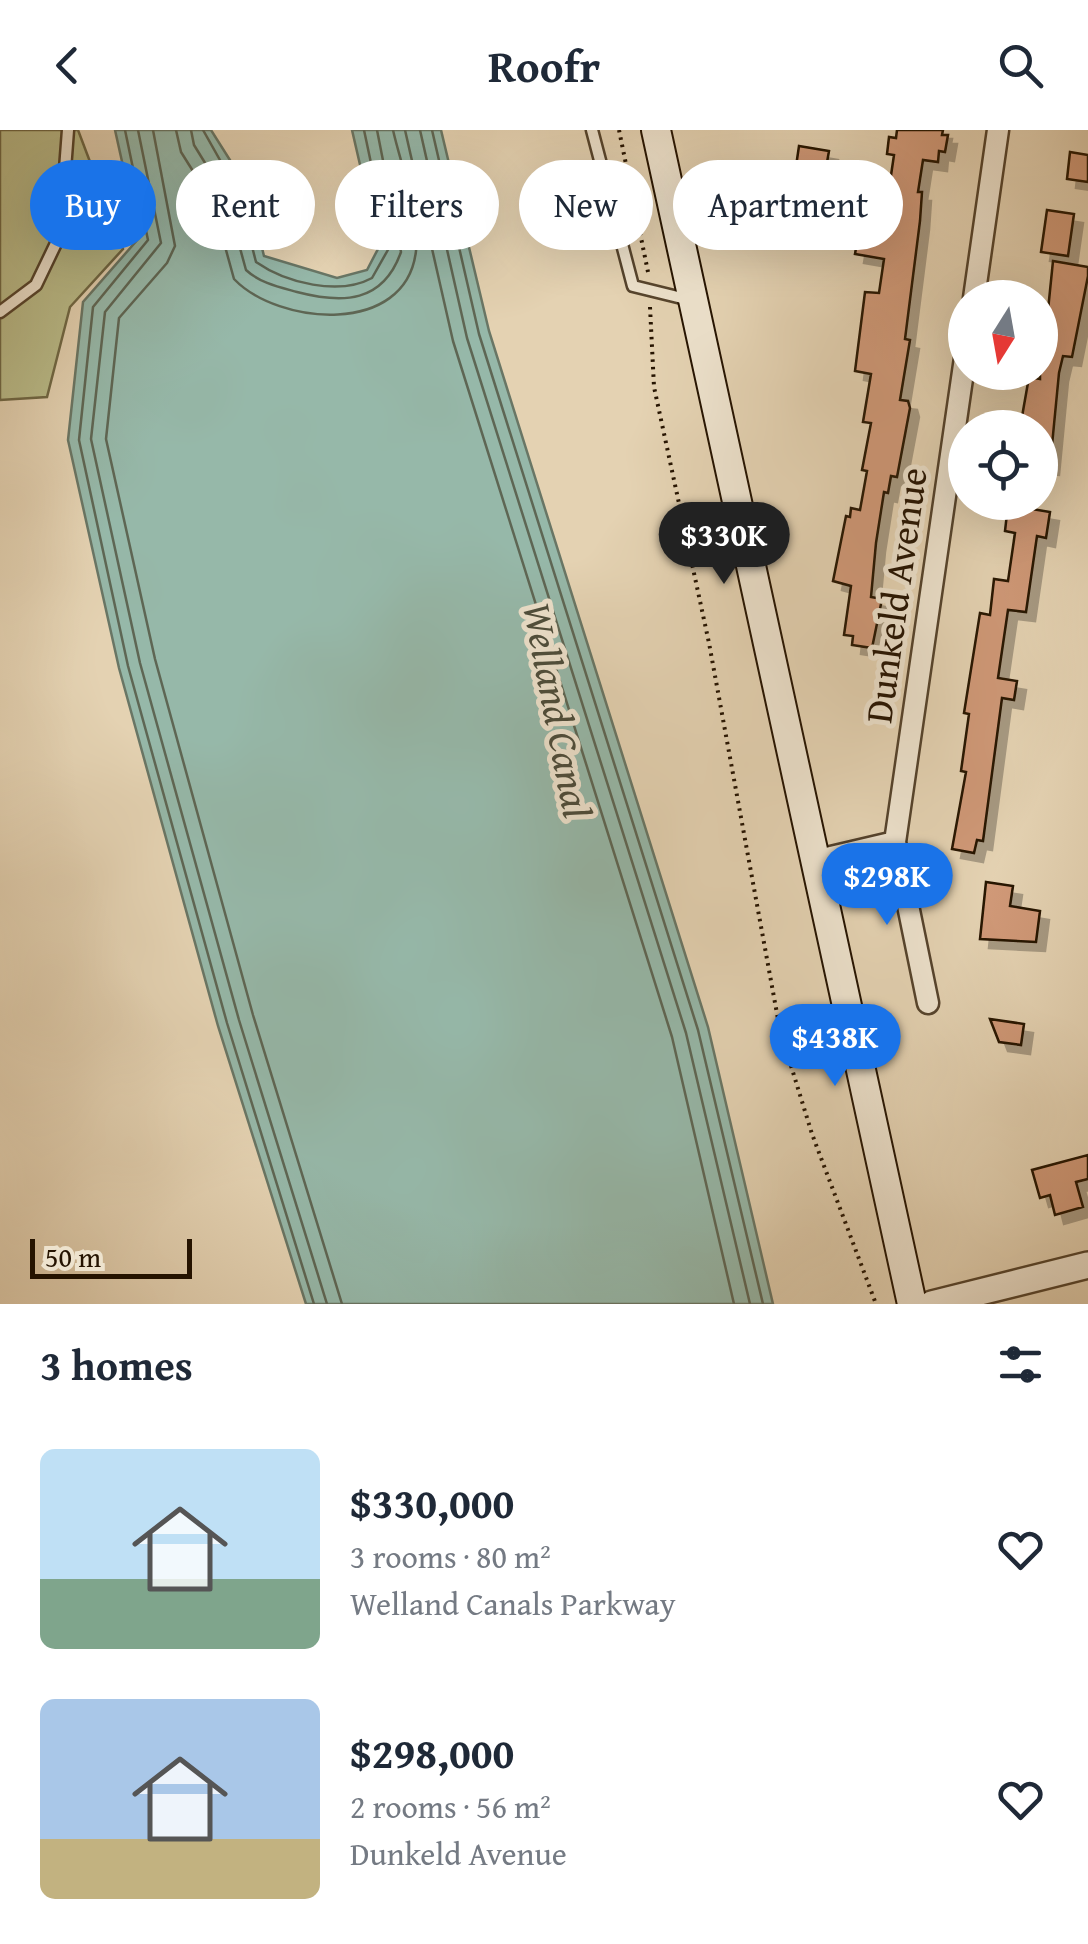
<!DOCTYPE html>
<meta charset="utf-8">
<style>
:root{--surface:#fff;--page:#f6f6f7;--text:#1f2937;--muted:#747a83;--accent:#1a73e8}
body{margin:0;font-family:"Gentium Book Plus",serif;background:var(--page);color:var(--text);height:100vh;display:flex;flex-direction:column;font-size:38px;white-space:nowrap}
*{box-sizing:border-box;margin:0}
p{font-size:32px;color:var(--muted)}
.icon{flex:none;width:55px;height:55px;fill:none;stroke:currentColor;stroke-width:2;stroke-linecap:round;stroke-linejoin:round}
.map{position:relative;height:1174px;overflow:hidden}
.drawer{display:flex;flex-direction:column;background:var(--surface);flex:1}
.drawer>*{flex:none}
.hud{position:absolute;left:30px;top:30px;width:1030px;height:90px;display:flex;gap:20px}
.needle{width:65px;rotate:191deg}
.buttons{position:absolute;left:948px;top:150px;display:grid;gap:20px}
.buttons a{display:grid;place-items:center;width:110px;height:110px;border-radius:50%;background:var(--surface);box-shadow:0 10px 40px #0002;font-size:50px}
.scale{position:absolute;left:30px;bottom:25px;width:162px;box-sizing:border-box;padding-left:10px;border:5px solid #251300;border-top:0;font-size:28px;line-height:35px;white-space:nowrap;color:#251300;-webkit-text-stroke:8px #ede2cd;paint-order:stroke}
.price{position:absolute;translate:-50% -85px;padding:0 22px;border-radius:35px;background:var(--accent);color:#fff;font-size:32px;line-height:65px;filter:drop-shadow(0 2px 5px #0008)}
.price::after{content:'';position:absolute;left:50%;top:60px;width:30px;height:22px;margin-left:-15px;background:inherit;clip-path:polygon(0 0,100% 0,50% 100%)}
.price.active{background:#222;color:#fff}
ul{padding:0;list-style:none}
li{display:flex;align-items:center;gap:30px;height:250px;padding:0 40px}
li span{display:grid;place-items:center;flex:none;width:280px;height:200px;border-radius:15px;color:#555}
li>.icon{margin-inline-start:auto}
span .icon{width:120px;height:120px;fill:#fffc;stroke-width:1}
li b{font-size:42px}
h2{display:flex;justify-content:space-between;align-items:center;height:120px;padding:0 40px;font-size:42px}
.pill{padding:0 35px;border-radius:45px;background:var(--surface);box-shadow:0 10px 40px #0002;font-size:35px;line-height:90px}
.pill.active{background:var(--accent);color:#fff}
header{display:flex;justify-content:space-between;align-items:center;height:130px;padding:0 40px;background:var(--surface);font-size:45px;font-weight:600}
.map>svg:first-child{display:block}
.green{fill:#b9bb89;stroke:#6f6744;stroke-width:2.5}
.water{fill:#96b8a9;stroke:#697665;stroke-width:2.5}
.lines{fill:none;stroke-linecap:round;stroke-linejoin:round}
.shore{stroke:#5e6654;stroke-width:2.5}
.building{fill:#d09978;stroke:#251300;stroke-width:2.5;filter:url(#shadow)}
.service-casing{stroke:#55432c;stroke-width:15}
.minor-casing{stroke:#55432c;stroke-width:25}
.tertiary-casing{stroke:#55432c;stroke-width:30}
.secondary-casing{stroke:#251300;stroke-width:32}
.path{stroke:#251300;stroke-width:4;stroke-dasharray:2.5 5;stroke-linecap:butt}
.service{stroke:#ede2cd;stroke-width:10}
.minor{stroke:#ede2cd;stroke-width:20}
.tertiary{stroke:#ede2cd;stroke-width:25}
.secondary{stroke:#ede2cd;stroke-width:28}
.labels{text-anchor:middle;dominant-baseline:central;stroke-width:10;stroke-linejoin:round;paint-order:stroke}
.street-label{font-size:38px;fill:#251300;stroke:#ede2cd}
.water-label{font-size:40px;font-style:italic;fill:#4d4d3b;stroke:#ede2cd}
</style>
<header><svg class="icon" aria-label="back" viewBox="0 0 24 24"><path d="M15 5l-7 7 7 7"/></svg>Roofr<svg class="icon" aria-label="search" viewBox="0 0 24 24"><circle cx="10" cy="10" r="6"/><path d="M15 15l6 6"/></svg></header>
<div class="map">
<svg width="1088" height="1174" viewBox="0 0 1088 1174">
<defs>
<filter id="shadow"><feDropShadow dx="9" dy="9" stdDeviation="0" flood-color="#0004"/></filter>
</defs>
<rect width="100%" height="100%" fill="#e4d2b2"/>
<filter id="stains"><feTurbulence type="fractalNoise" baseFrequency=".002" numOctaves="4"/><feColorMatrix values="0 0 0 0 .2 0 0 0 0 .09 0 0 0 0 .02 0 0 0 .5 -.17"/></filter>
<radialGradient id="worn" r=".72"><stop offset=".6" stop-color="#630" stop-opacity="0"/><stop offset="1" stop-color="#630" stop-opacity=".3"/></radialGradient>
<path class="green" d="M0 0H78L123 119 70 177 47 267 0 270Z"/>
<path class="water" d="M115 0H211L247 57 264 126 337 148 367 140 379 117 352 0H441L489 201 708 897 773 1174H306L218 896 119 538 68 310 83 172 139 108Z"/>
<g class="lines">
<path class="shore" d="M125 0 148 110 93 177 79 310 128 536 227 893 314 1174
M138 0 161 113 105 182 91 309 140 533 239 890 327 1174
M153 0 175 116 167 133 119 188 106 309 155 529 253 885 342 1174
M176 0 181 22 213 73 234 149C278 195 406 207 416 121 420 83 401 36 393 0
M191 0 194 15 226 67 246 140C260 153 279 157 297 162 343 174 383 173 401 122L377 0
M203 0 238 62 256 132C286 153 339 166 372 148L389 118 364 0
M405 0 453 211 672 907 734 1174
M420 0 467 208 686 903 750 1174
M432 0 479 204 698 900 763 1174"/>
</g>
<path class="building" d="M897 0H943L942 5H948L945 22 939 21 938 32 923 30 918 62H922L920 91 905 209 910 210 900 270 908 271 910 278 897 347 891 346 888 363 884 362 876 413 871 467 882 469 872 518 852 515 853 506 844 505 851 456 833 451 846 386 850 387 851 378 860 380 867 341 862 340 871 293 863 292 871 244 855 241 865 162 879 163 884 129 855 124 862 83 885 86 894 25 887 24 889 7 896 8Z
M799 16 829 21 823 55 794 50Z
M1070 22 1088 25V52L1067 49Z
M1047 80 1074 84 1068 126 1041 122Z
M1053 131 1088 137V146L1072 227 1063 226 1059 243 1050 336 1040 335V298H1020L1029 247 1040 249V199L1046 200Z
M1008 375 1050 382 1046 408 1037 406 1026 482 1008 480 998 548 1017 551 1014 570 1002 568 983 711 977 710 974 723 952 719 966 642 961 641 969 584 964 583 980 483 990 485 994 449 1008 451 1015 403 1005 401Z
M986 752 1013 756 1010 776 1040 781 1036 812 980 809Z
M990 889 1024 894 1021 915 999 912Z
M1088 1025V1049L1076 1052 1083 1077 1055 1085 1050 1065 1040 1068 1032 1040Z"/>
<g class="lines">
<g class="service-casing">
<path id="service" d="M592 0 633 156 690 170
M0 182 36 155 60 105 68 0"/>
</g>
<g class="minor-casing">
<path id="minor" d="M974 168 998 0
M814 731 895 712
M928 873 895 712 965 228"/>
</g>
<g class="tertiary-casing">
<path id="tertiary" d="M932 1174 1088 1135"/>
</g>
<g class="secondary-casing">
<path id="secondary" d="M656 0 912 1174"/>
</g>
<path class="path" d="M619 0 648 142
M650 177 654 257 709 513 780 900 812 1004 876 1174"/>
<use href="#service" class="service"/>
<use href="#minor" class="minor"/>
<use href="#tertiary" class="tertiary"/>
<use href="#secondary" class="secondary"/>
</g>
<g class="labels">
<g class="street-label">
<text transform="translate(895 465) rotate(-82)">Dunkeld Avenue</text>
</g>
<g class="water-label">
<text transform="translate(558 580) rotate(79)">Welland Canal</text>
</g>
</g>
<rect width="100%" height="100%" filter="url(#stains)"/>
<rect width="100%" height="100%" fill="url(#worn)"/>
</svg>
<div class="buttons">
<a><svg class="needle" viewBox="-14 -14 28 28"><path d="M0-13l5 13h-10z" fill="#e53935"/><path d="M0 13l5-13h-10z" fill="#747a83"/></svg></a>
<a><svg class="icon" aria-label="locate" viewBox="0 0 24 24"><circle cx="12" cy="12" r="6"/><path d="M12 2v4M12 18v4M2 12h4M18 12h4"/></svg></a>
</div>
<div class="scale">50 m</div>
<b class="price active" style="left:724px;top:457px">$330K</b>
<b class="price" style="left:887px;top:798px">$298K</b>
<b class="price" style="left:835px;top:959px">$438K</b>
<div class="hud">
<a class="pill active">Buy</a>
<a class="pill">Rent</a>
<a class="pill">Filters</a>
<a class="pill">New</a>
<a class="pill">Apartment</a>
</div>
</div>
<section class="drawer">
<h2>3 homes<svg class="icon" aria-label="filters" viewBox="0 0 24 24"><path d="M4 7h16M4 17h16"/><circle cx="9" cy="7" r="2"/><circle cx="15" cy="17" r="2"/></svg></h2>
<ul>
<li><span style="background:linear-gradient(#bfe0f5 65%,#7fa58c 0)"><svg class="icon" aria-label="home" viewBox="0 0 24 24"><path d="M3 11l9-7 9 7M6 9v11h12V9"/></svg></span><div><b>$330,000</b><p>3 rooms · 80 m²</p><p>Welland Canals Parkway</p></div><svg class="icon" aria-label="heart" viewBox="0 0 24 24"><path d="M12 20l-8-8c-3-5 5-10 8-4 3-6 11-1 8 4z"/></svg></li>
<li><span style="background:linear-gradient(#a9c7e8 70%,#c2b280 0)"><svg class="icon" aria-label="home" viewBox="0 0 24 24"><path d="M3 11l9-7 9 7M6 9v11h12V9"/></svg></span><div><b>$298,000</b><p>2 rooms · 56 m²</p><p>Dunkeld Avenue</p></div><svg class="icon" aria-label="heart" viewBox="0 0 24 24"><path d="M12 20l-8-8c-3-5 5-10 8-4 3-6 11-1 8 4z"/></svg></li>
</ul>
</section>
